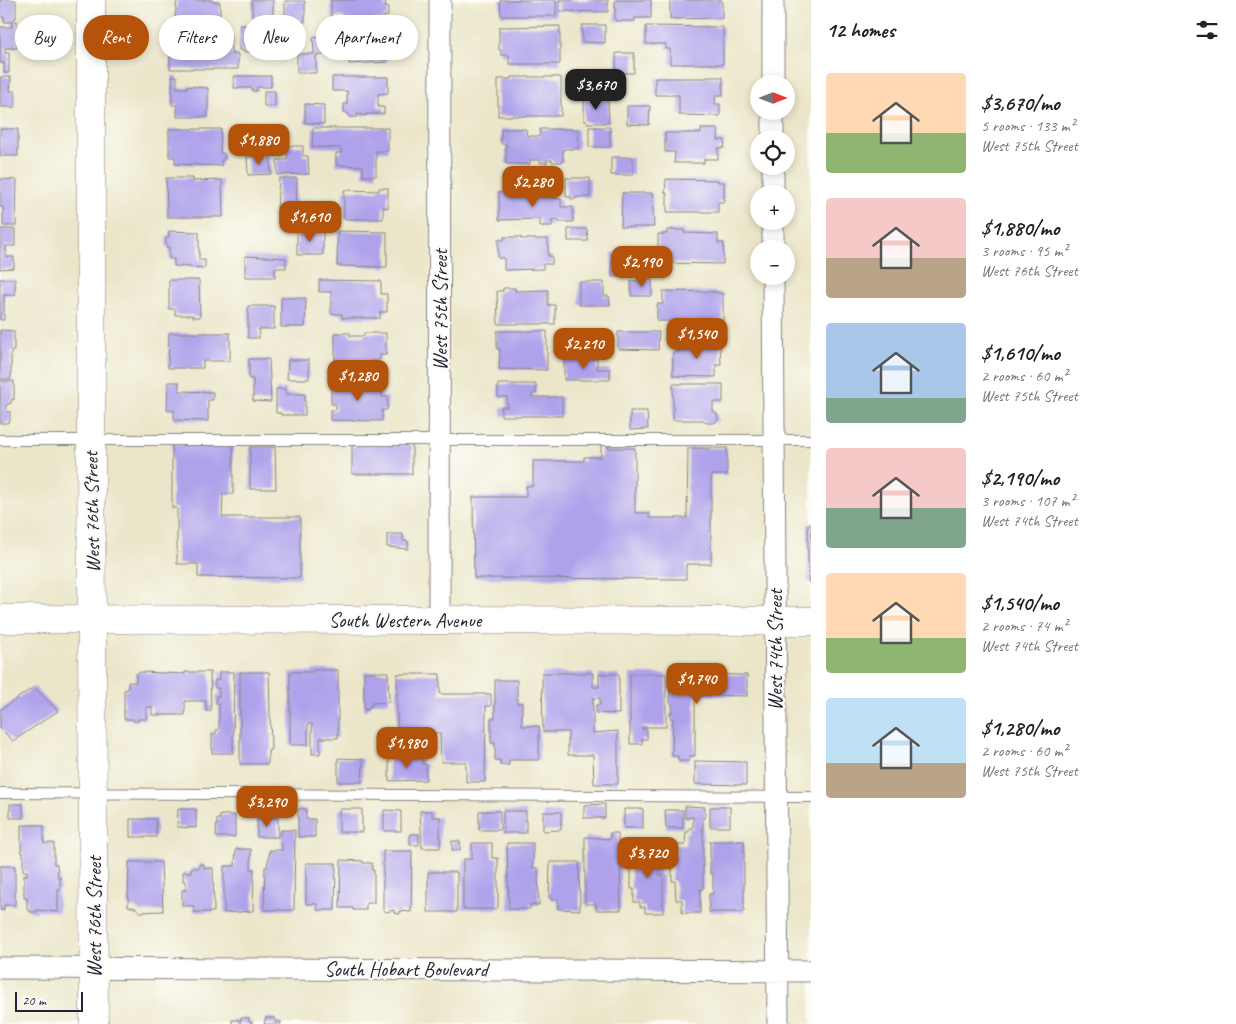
<!DOCTYPE html>
<meta charset="utf-8">
<style>
:root{--surface:#fff;--page:#f2f2f2;--text:#202124;--muted:#757577;--accent:#b45309}
body{margin:0;font-family:Caveat,sans-serif;background:var(--page);color:var(--text);height:100vh;display:flex;flex-direction:column;font-size:19px;white-space:nowrap}
*{box-sizing:border-box;margin:0}
p{font-size:16px;color:var(--muted)}
.icon{flex:none;width:28px;height:28px;fill:none;stroke:currentColor;stroke-width:2;stroke-linecap:round;stroke-linejoin:round}
.map{position:relative;flex:1;overflow:hidden}
.drawer{display:flex;flex-direction:column;background:var(--surface);width:425px}
.drawer>*{flex:none}
.banner{position:absolute;left:15px;top:15px;width:475px;height:45px;display:flex;gap:10px}
.needle{width:32px;rotate:90deg}
.fabs{position:absolute;left:750px;top:75px;display:grid;gap:10px}
.fabs a{display:grid;place-items:center;width:45px;height:45px;border-radius:50%;background:var(--surface);box-shadow:0 2px 8px #0003;font-size:25px}
.scale{position:absolute;left:15px;bottom:12px;width:68px;box-sizing:border-box;padding-left:5px;border:2px solid #22223b;border-top:0;font-size:14px;line-height:18px;white-space:nowrap;color:#22223b;-webkit-text-stroke:4px #fdfcf7;paint-order:stroke}
.price{position:absolute;translate:-50% -42px;padding:0 11px;border-radius:10px;background:var(--accent);color:#fff;font-size:16px;line-height:32px;filter:drop-shadow(0 1px 2px #0008)}
.price::after{content:'';position:absolute;left:50%;top:30px;width:15px;height:11px;margin-left:-8px;background:inherit;clip-path:polygon(0 0,100% 0,50% 100%)}
.price.on{background:#222;color:#fff}
ul{padding:0;list-style:none}
li{display:flex;align-items:center;gap:15px;height:125px;padding:0 15px}
li span{display:grid;place-items:center;flex:none;width:140px;height:100px;border-radius:5px;color:#555}
li>.icon{margin-inline-start:auto}
span .icon{width:60px;height:60px;fill:#fffc;stroke-width:1}
li b{font-size:21px}
h2{display:flex;justify-content:space-between;align-items:center;height:60px;padding:0 15px;font-size:21px}
.pill{padding:0 18px;border-radius:22px;background:var(--surface);box-shadow:0 2px 8px #0003;font-size:18px;line-height:45px}
.pill.on{background:var(--accent);color:#fff}
main{display:flex;flex:1;min-height:0}
.map>svg:first-child{display:block}
.building{fill:#afa2eb}
.lines{fill:none;stroke-linecap:round;stroke-linejoin:round}
.lane-casing{stroke:#868482;stroke-width:12}
.street-casing{stroke:#868482;stroke-width:23}
.secondary-casing{stroke:#868482;stroke-width:29}
.primary-casing{stroke:#868482;stroke-width:29}
.lane{stroke:#fff;stroke-width:10}
.street{stroke:#fff;stroke-width:21}
.secondary{stroke:#fff;stroke-width:28}
.primary{stroke:#fff;stroke-width:28}
.labels{text-anchor:middle;dominant-baseline:central;stroke-width:5;stroke-linejoin:round;paint-order:stroke}
.street-label{font-size:20px;fill:#22223b;stroke:#fdfcf7}
</style>
<main>
<div class="map">
<svg width="811" height="1024" viewBox="0 0 811 1024">
<rect width="100%" height="100%" fill="#fdfcf7"/>
<filter id="ink" filterUnits="userSpaceOnUse"><feTurbulence type="fractalNoise" baseFrequency=".02" numOctaves="2"/><feDisplacementMap in="SourceGraphic" scale="10" xChannelSelector="R" yChannelSelector="G"/><feConvolveMatrix kernelMatrix="1 2 1 2 8 2 1 2 1" color-interpolation-filters="sRGB"/></filter>
<filter id="wash" filterUnits="userSpaceOnUse"><feTurbulence type="fractalNoise" baseFrequency=".0096" numOctaves="4" result="noise"/><feDisplacementMap in="SourceGraphic" scale="20" xChannelSelector="R" yChannelSelector="G"/><feGaussianBlur stdDeviation="1.12" result="paint"/><feColorMatrix in="noise" values="0 0 0 0 0 0 0 0 0 0 0 0 0 0 0 0 0 1.4 0 .05"/><feComposite in="paint" operator="in"/></filter>
<g filter="url(#wash)">
<rect width="100%" height="100%" fill="#ebe6c9"/>
<g id="blocks">
<path class="building" d="M0 0H16V18H14V21H17V48H5V53H9V73H4V63H0V27H12V22H4V17H0Z
M177 0H212V2H220V19L175 18Z
M252 0H273V19H252Z
M331 0H386L385 7H388V16H384V20H344V17H331Z
M500 0H556V16H501Z
M559 0H608V12L559 11Z
M615 0H651V18H635V21H615Z
M670 0H722V18L670 19Z
M285 1H305V22H285Z
M240 25H274V52H243V50H239Z
M582 25H605V43L582 42Z
M350 26H387V62L349 64V57H328V55H316V73H297V54H314L313 37 328 36V27H347V33H350Z
M560 26V64H509V55H501V50H499V27Z
M646 26 723 27V64H670V49H666V44H646Z
M172 33 231 34V54H238V69H170V54H179V43H172Z
M616 53H634V73H616Z
M172 76H177V88H187V86L208 88V117H177V105H172Z
M234 76H271V87H257V91H252V88H234Z
M0 77H11L10 91H15V107H0Z
M332 77H388V93L378 94V107H384V114H366V116L357 114V117H349V114L344 112V104H347V91H332Z
M511 77H561V116H498V79H511Z
M707 77H723V95H716L715 104H720V116L679 115V95H655V78H707Z
M264 91H275V106H264Z
M584 100H608L609 123H587V121H584Z
M305 104 324 105V124L305 123Z
M627 106H650L649 125 627 124Z
M589 127H610V147H589Z
M313 128H388V151H376V176H363V166L336 165V153H341V148L312 147Z
M0 129H18V156H0Z
M169 129H221L220 153H224V160H221V166L175 164V157H169Z
M501 129H526L527 136H540V129H578V149H563V162H552V160H547V163H540V160H530V164H506V144H501Z
M701 129H718V140H725L724 148H718V159H704V163H674L675 152H665V133H701Z
M287 146H303V156H308L309 174 277 175V160H287Z
M270 156 271 174 248 175 247 157Z
M611 157H633V175H611Z
M166 178H193V181L222 180 223 217H167Z
M279 178H297L296 209H277Z
M566 178H590V197H575V199H571V197H566Z
M0 179 17 180 16 226H3V207H0Z
M666 179 718 180V182H724V202H718V212H667V193H665Z
M379 188H388V208L383 207V219H344V190L379 191Z
M533 189H542V192H547L546 197 561 199V207H573V222H559V220H552V226H540V219L499 220V192H533Z
M622 193H652L654 227H621Z
M0 229H15V246H6V257H14V268L0 269Z
M568 229H587L588 241H568Z
M297 230 323 231V255H297Z
M667 230H684V233L718 234V243H724L723 264 658 263V234H667Z
M169 231 199 232V260H205V268L174 266V259H169V247H166V237H169Z
M338 231 387 232V267L337 266Z
M504 237H521V239H548V256H552V264H543V269L504 270V258H498V240H504Z
M612 253H637V276L612 277Z
M245 256 286 258V268H275V277H245Z
M0 279H15V295H4V320H0Z
M169 280H199L200 317H193V315H175V309H169Z
M319 280 381 281V294H387V312H380V318H342V314H331V292H319Z
M652 280V296H631V281Z
M579 282H604V296H609L610 305H579Z
M503 288H515V291L548 290V305H555V324H498L497 291H503Z
M663 291 716 292 723 294V320H716V322L657 321V304H663Z
M281 298H306L305 327H281Z
M248 306H274V329H259V338H248Z
M0 330 14 331V351H11V379H0Z
M497 331H547V370L499 369 500 349H497Z
M618 332H659L658 350 618 349Z
M169 333H230V361H203V368H168Z
M335 333H350V336H364V333H386V355H380V359L377 361H371V369H364V365H335Z
M720 342 721 365H716V377L673 376V352H679V343Z
M249 359H269L271 402 253 401V379H249Z
M564 359H597V369H610V380H564Z
M288 360H309V379H287Z
M0 381H14V400L12 399 11 403 6 405V411L10 412V421L7 423H0Z
M168 382H179V391L213 392V400H208V421L174 420V410H167Z
M364 383H383L382 397H388L387 410H382V421L330 420V410H336V404H331V385L353 384 352 385H364Z
M498 384H536V394H532V397H562V416H501V407H507V397H498Z
M673 384H723V402H713V411L717 414 718 420 714 423H707L703 420H673Z
M276 389H286V394H305V415H281V413H276Z
M630 411H647L648 429 630 430Z
M172 444 233 445V494H223L222 517H300V578L198 577V564H177V508H172Z
M601 444H608V448H635V513H649V518H687L688 448H727V475H711V564H686V579L474 578 473 497H526V486H533V461H584V457H601Z
M352 445H412V474H352Z
M250 447H275L276 489H250Z
M808 524H811V582H808Z
M387 534H403V541H408V549L387 547Z
M313 670H338V738H320V754H312V724H308V745H290V672H312Z
M141 672 185 674V672H210L211 711H206V701H185V715H152V707H146V719H138V721H133V719H124V690L128 689V682H136V674Z
M219 672H234L233 753H212V734H216V730H219V704H216V696H219V688H215V680H219Z
M240 672H269L271 750H268V764H240Z
M364 672H388L389 702 371 703V707H368V710H364Z
M542 673H593V687H599V674H619V714L596 713V705H600V698H593V733L618 731V784H594L593 755H568V732H543Z
M397 674H440V694H491V706H486L485 782H466V762H441L440 733H418V740H397Z
M630 674H666V727H642V729H647V739H642V744H630Z
M670 674 747 675V696L695 695V756H689V761H678V756H672L673 718H670V713H672V703H670Z
M495 680H517V703H522V726H539V760H509V765H500V760H495V743H491V718H495Z
M34 687 58 711 13 741 0 728V710Z
M389 757H422V764H426V780L389 781Z
M338 758 363 759 362 782H338Z
M695 761 746 762V785L695 784Z
M10 804H23V818H10Z
M605 804V818H584V805Z
M685 806 705 807V818H703V889H700V913H682V900H676L675 881H672V854H676V845H685L686 832H689V828H693V817L685 818Z
M710 807H730V827H710Z
M178 809H196V828L177 827Z
M298 809H306V819H315V837H298Z
M339 809H362V832H339Z
M624 809H643V828H624Z
M384 810 401 811V831H384Z
M665 810H683V828H666Z
M420 811H432V817H440V848H422Z
M479 811H500V830H479Z
M503 811H526V833H503Z
M543 812H561V830L543 831Z
M220 815H235V837H216L217 819H220Z
M257 818H278V837H257Z
M130 819H156V837H130Z
M21 825H40V826H44V843H54V864H57L58 878 60 877V890H58V912L37 910V912H30V910H27V898H24V875H27V871H23V852H21Z
M281 830H295L294 910H264L265 867H267L270 850H282Z
M610 833H618V841H623V860H620L621 910H596V904H585V837L610 839Z
M410 834H419V845H410Z
M452 841H460V850H452Z
M710 841H744V912H709V894H713V874H710Z
M641 842H659V875H663V913H645V907H640V902H634V889H631V862H635V860H642Z
M472 843H492V858H498V907L496 909H463V859H472Z
M507 843H533V868H538L539 905H530V909H509Z
M236 849H251V869H254L253 911 224 913V866H235Z
M383 851H412L411 912 400 911V914L394 913V910L386 912 383 909Z
M341 860 363 861V863H372V870H374V903H366V910H353V908H340Z
M129 862H161L163 911 140 912 136 908 128 906Z
M550 862H579L580 910 558 909V899L552 900 549 897Z
M306 863H336L335 910H317V904H306Z
M199 864H204V868H213L214 912H194V906H182V890H186V881H183V872H191V868H199Z
M0 866H15V905H4V910H0Z
M428 872H457V912H428Z
M241 1018H249V1022H252V1024H232V1020H239V1022H241Z
M266 1018H275V1022H281V1024H264Z"/>
</g>
</g>
<g filter="url(#ink)">
<use href="#blocks" fill-opacity="0" stroke="#868482" stroke-width="1"/>
<g class="lines">
<g class="lane-casing">
<path id="lane" d="M0 440H811
M0 793 811 797"/>
</g>
<g class="street-casing">
<path id="street" d="M773 0V84
M773 111V139
M773 166V194
M773 221V249
M773 276 778 1024
M439 621 440 0
M0 968 811 971"/>
</g>
<g class="secondary-casing">
<path id="secondary" d="M91 0V441L94 1024"/>
</g>
<g class="primary-casing">
<path id="primary" d="M0 619 811 621"/>
</g>
<use href="#lane" class="lane"/>
<use href="#street" class="street"/>
<use href="#secondary" class="secondary"/>
<use href="#primary" class="primary"/>
</g>
</g>
<g class="labels">
<g class="street-label">
<text transform="translate(440 310) rotate(-90)">West 75th Street</text>
<text transform="translate(92 512) rotate(-91)">West 76th Street</text>
<text x="405" y="620">South Western Avenue</text>
<text transform="translate(775 650) rotate(-90)">West 74th Street</text>
<text transform="translate(94 917) rotate(-90)">West 76th Street</text>
<text x="406" y="969">South Hobart Boulevard</text>
</g>
</g>
</svg>
<div class="fabs">
<a><svg class="needle" viewBox="-14 -14 28 28"><path d="M0-13l5 13h-10z" fill="#e53935"/><path d="M0 13l5-13h-10z" fill="#757577"/></svg></a>
<a><svg class="icon" aria-label="locate" viewBox="0 0 24 24"><circle cx="12" cy="12" r="6"/><path d="M12 2v4M12 18v4M2 12h4M18 12h4"/></svg></a>
<a>+</a>
<a>−</a>
</div>
<div class="scale">20 m</div>
<b class="price on" style="left:596px;top:111px">$3,670</b>
<b class="price" style="left:259px;top:166px">$1,880</b>
<b class="price" style="left:533px;top:208px">$2,280</b>
<b class="price" style="left:310px;top:243px">$1,610</b>
<b class="price" style="left:642px;top:288px">$2,190</b>
<b class="price" style="left:697px;top:360px">$1,540</b>
<b class="price" style="left:584px;top:370px">$2,210</b>
<b class="price" style="left:358px;top:402px">$1,280</b>
<b class="price" style="left:697px;top:705px">$1,740</b>
<b class="price" style="left:407px;top:769px">$1,980</b>
<b class="price" style="left:267px;top:828px">$3,290</b>
<b class="price" style="left:648px;top:879px">$3,720</b>
<div class="banner">
<a class="pill">Buy</a>
<a class="pill on">Rent</a>
<a class="pill">Filters</a>
<a class="pill">New</a>
<a class="pill">Apartment</a>
</div>
</div>
<section class="drawer">
<h2>12 homes<svg class="icon" aria-label="filters" viewBox="0 0 24 24"><path d="M4 7h16M4 17h16"/><circle cx="9" cy="7" r="2"/><circle cx="15" cy="17" r="2"/></svg></h2>
<ul>
<li><span style="background:linear-gradient(#ffd9b3 60%,#8fb573 0)"><svg class="icon" aria-label="home" viewBox="0 0 24 24"><path d="M3 11l9-7 9 7M6 9v11h12V9"/></svg></span><div><b>$3,670/mo</b><p>5 rooms · 133 m²</p><p>West 75th Street</p></div></li>
<li><span style="background:linear-gradient(#f6c9c9 60%,#b9a48a 0)"><svg class="icon" aria-label="home" viewBox="0 0 24 24"><path d="M3 11l9-7 9 7M6 9v11h12V9"/></svg></span><div><b>$1,880/mo</b><p>3 rooms · 95 m²</p><p>West 76th Street</p></div></li>
<li><span style="background:linear-gradient(#a9c7e8 75%,#7fa58c 0)"><svg class="icon" aria-label="home" viewBox="0 0 24 24"><path d="M3 11l9-7 9 7M6 9v11h12V9"/></svg></span><div><b>$1,610/mo</b><p>2 rooms · 60 m²</p><p>West 75th Street</p></div></li>
<li><span style="background:linear-gradient(#f6c9c9 60%,#7fa58c 0)"><svg class="icon" aria-label="home" viewBox="0 0 24 24"><path d="M3 11l9-7 9 7M6 9v11h12V9"/></svg></span><div><b>$2,190/mo</b><p>3 rooms · 107 m²</p><p>West 74th Street</p></div></li>
<li><span style="background:linear-gradient(#ffd9b3 65%,#8fb573 0)"><svg class="icon" aria-label="home" viewBox="0 0 24 24"><path d="M3 11l9-7 9 7M6 9v11h12V9"/></svg></span><div><b>$1,540/mo</b><p>2 rooms · 74 m²</p><p>West 74th Street</p></div></li>
<li><span style="background:linear-gradient(#bfe0f5 65%,#b9a48a 0)"><svg class="icon" aria-label="home" viewBox="0 0 24 24"><path d="M3 11l9-7 9 7M6 9v11h12V9"/></svg></span><div><b>$1,280/mo</b><p>2 rooms · 60 m²</p><p>West 75th Street</p></div></li>
</ul>
</section>
</main>
